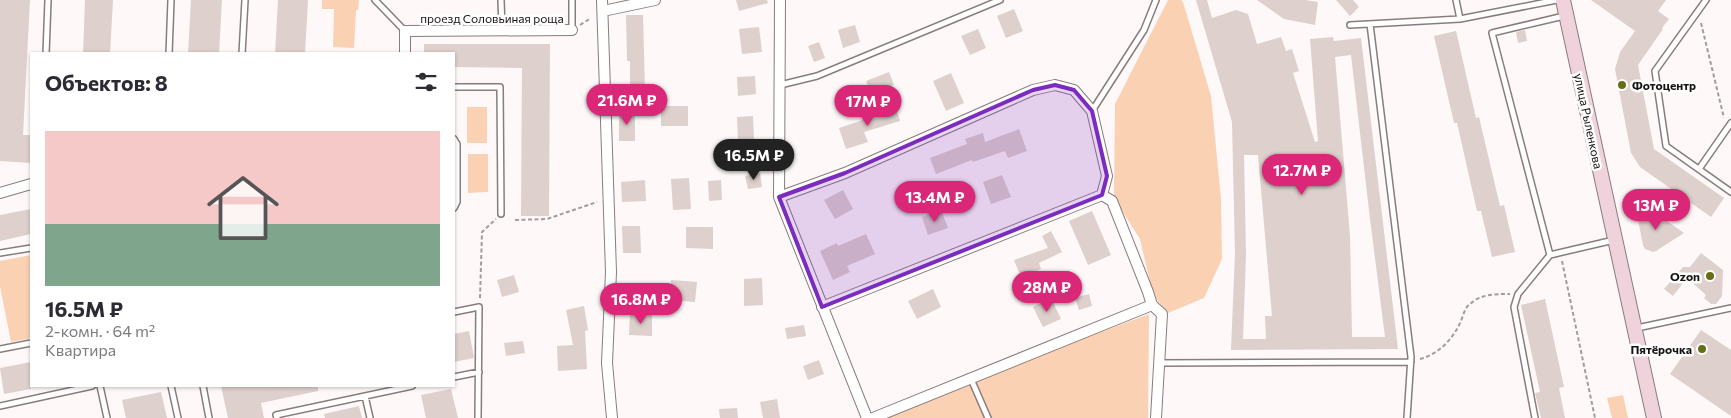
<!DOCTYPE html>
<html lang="ru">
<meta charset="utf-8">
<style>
:root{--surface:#fff;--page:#f2f2f3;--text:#2b2b33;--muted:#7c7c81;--line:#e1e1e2;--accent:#db2777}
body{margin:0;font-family:Commissioner,sans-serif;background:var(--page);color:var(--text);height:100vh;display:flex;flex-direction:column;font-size:19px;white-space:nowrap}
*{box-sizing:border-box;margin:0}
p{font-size:16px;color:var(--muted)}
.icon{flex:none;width:28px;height:28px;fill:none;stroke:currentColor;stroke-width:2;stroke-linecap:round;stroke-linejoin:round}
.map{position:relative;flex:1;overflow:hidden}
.side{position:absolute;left:30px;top:52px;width:425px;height:335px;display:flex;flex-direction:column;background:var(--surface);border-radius:0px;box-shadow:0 1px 4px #0004}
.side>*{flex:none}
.price{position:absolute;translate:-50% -42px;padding:0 11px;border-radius:18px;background:var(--accent);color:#fff;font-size:16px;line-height:32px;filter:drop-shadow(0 1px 2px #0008)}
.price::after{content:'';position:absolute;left:50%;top:30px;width:15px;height:11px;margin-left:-8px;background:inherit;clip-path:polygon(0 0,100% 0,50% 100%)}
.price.on{background:#222;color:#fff}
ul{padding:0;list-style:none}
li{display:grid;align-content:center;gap:10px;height:265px;padding:0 15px}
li+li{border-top:1px solid var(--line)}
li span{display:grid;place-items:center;height:155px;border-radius:0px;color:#555}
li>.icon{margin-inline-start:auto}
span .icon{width:90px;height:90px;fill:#fffc;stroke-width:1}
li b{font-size:21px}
h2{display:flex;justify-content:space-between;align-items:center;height:60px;padding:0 15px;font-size:21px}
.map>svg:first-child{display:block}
.green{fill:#fbd1b4}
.building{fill:#ded0cc;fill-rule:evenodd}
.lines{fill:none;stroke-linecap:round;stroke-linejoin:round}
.lane-casing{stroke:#8a7c7c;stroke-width:8}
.street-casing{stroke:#8a7c7c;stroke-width:12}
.secondary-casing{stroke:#8a7c7c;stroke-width:16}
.path{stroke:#a29d9d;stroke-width:2;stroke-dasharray:4 2.5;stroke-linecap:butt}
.lane{stroke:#fff;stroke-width:5}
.street{stroke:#fff;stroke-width:10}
.secondary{stroke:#efd2dc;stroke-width:14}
.marked{fill:#7b2cbf;fill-opacity:0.2;stroke:#7b2cbf;stroke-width:4;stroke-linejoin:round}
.poi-dot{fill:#676e15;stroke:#fff;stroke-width:2}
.labels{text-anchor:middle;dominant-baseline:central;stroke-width:5;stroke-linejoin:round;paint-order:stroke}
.street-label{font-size:12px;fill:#181313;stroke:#fff}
.poi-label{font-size:12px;font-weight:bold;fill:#181313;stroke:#fff;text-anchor:end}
</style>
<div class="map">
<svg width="1731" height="418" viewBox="0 0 1731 418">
<rect width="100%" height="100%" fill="#fef8f8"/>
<path class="green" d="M322 0H359L358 10H356L354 48 333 47 334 9H322Z
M1168 0H1181L1183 2 1211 96 1221 199 1222 259 1204 298 1168 313 1153 295 1140 239 1114 198 1115 104Z
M467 107H487V143H467Z
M468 154H488V192L468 193Z
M31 255V338L11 342 0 286V261Z
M1149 314 1148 418H885L981 377Z
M1623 395 1628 418H1612L1607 398Z"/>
<path class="building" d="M0 0H30L23 135H31V163L0 161Z
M85 0H113L110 54H83Z
M191 0H222L219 54H188Z
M278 0H308L305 54H275Z
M736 0H767L768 3 739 11Z
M1196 0H1207L1212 18 1236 10 1248 14 1257 44 1281 37 1286 51 1292 49 1299 71 1293 73 1315 142 1318 141 1310 39 1333 37 1334 41 1361 38 1398 349 1231 350 1235 253 1232 122ZM1351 55 1370 219 1385 337H1352L1350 236 1335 57ZM1244 155H1258L1272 316H1265L1266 339H1243L1246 255Z
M1257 0H1305L1318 2 1315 25 1284 19Z
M1336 0H1353L1359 7 1350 16Z
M1591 0H1666L1658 11 1669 19 1662 28 1663 29 1638 65 1654 149 1724 198 1711 217 1640 167 1631 153 1615 69 1620 52 1635 31Z
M1014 9 1023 31 1006 38 997 16Z
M626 15H643L645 92H630V61H627Z
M855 25 860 42 843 48 838 30Z
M759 27 762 52 742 54 739 29Z
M978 29 986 48 970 55 961 36Z
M1525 30 1527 41 1518 43 1516 32Z
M1456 31 1476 118 1479 117 1500 206 1504 205 1515 252 1492 257 1481 211H1477L1457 123H1454L1434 36Z
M819 42 825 58 814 62 808 46Z
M424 44H550L549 216H521L522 68 454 67V54H424Z
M889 72 894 85 871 93 866 81Z
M951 73 964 103 946 111 933 81Z
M755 76 756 94 738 96 737 77Z
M895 105 900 121 864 132 868 142 846 149 839 128 875 116 874 112Z
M661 106H688V126H661Z
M619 112H635V141H619Z
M753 116 754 139 738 140 737 117Z
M1019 129 1027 151 1008 158 1005 151 973 162 972 160 936 174 930 158 967 144 965 139 983 133 985 142Z
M760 173 762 187 748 189 745 176Z
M1002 175 1011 197 991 204 983 182Z
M689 178 691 209 673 210 671 179Z
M645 180 646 201 622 202 621 182Z
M721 180 722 200 709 201 708 181Z
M843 190 853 209 835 219 824 200Z
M31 209V234L0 241V215Z
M941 210 948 228 928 235 922 217Z
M1092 211 1111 255 1088 265 1069 221Z
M1654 212 1684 233 1656 251 1653 252 1645 249 1643 245 1637 215Z
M622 226H640L641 253H623Z
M686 227H713V249L686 248Z
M1051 231 1062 252 1039 263 1041 269 1021 277 1014 260 1048 248 1042 236Z
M866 234 875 254 847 266 850 272 833 280 820 251 837 243 838 246Z
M1701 253 1723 270 1722 296 1716 304H1711L1704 298 1706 295 1687 278 1673 296 1664 289 1683 267H1690Z
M514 275 519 292 502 297 497 280Z
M762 278 763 305 744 306V279Z
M671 280 697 282 695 302 670 300Z
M933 289 941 307 917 319 908 301Z
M1089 294 1092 306 1079 310 1075 298Z
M1051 298 1061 319 1043 327 1033 307Z
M1545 299 1564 387 1559 388 1565 418H1541L1535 393 1540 392 1521 305Z
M584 306 588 330 585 331 587 369 558 371 557 346 573 345 566 310Z
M630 313 652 314V336L629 335Z
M804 325 806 336 787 339 785 328Z
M1701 330 1731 350V416L1670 374Z
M469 331 474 358 454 362V334Z
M523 341 525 353 506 356 504 343Z
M819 360 824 374 808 380 803 366Z
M31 362V389L4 394 0 368Z
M221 386H318V391L261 403 264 418H228Z
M451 389 458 418H426L421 395Z
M161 392 167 418H126L122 400Z
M777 399 780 418H763L760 402Z
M359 406 362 418H325L324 414Z
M737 408 738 418H720L719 409Z"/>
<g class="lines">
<g class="lane-casing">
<path id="lane" d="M375 0 405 31
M501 0 502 30
M572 0V30
M1456 0 1460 19
M1706 0 1655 71 1666 146 1731 192
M1370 24 1411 357 1407 418
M1350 25 1460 19 1557 0
M46 54 48 0
M169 54 171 0
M242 54 245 0
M780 85 817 76 1000 0
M454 87H500L501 214
M1092 111 1144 30 1156 0
M454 139 457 144V202L454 208
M1699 169 1731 123
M0 253 31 248
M1550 255 1492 33 1564 16
M454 312 479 307 478 418
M1637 328 1731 308
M0 349 31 343
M1159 363 1411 362
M454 377 479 372
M971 379 988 418
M100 386 107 418
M171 386 178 418
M203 386 209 418
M365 396 370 418
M0 406 92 386
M277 418 276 415 412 386
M1535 418 1514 307 1518 294 1550 255 1614 240"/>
</g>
<g class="street-casing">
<path id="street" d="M602 0 611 272 607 363 612 418
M780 0 779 197 867 418
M603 11 655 0
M405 54V31L572 30
M0 193 31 184
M1102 195 1112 201 1148 292 1152 305
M779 197 845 173 1033 90 1055 85 1074 90 1092 111 1107 176 1102 195
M822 307 1102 195
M873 418 1152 305 1162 314 1156 418"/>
</g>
<g class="secondary-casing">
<path id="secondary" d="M1563 0 1654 418"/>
</g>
<path class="path" d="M1701 23 1724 118
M580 25 591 18
M515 220 547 219 597 202
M1562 261 1595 418
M480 298 482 232 496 219
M1420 359C1439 354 1453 339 1461 321 1463 316 1465 307 1470 304 1481 294 1495 294 1510 294"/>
<use href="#lane" class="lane"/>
<use href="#street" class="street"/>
<use href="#secondary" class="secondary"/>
</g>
<path class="marked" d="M1055 85 1074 90 1092 111 1107 176 1102 195 822 307 779 197 845 173 1033 90Z"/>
<g class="poi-dot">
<circle cx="1622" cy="85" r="5"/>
<circle cx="1710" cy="276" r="5"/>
<circle cx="1702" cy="349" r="5"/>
</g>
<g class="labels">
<g class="street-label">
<text x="492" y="18">проезд Соловьиная роща</text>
<text transform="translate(1589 121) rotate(78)">улица Рыленкова</text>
</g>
<g class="poi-label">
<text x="1632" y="85" text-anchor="start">Фотоцентр</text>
<text x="1700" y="276">Ozon</text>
<text x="1692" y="349">Пятёрочка</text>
</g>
</g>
</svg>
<b class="price" style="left:627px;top:126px">21.6M ₽</b>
<b class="price" style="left:868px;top:127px">17M ₽</b>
<b class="price on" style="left:754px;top:181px">16.5M ₽</b>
<b class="price" style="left:1302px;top:196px">12.7M ₽</b>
<b class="price" style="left:935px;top:223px">13.4M ₽</b>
<b class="price" style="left:1656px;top:231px">13M ₽</b>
<b class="price" style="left:1047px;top:313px">28M ₽</b>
<b class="price" style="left:641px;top:325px">16.8M ₽</b>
<section class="side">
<h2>Объектов: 8<svg class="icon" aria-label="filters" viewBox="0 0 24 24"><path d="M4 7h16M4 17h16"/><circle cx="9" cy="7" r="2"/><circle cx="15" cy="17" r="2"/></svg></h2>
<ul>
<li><span style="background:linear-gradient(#f6c9c9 60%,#7fa58c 0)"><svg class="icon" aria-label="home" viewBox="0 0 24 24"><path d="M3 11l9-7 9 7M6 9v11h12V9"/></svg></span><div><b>16.5M ₽</b><p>2-комн. · 64 m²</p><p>Квартира</p></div></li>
</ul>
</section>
</div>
